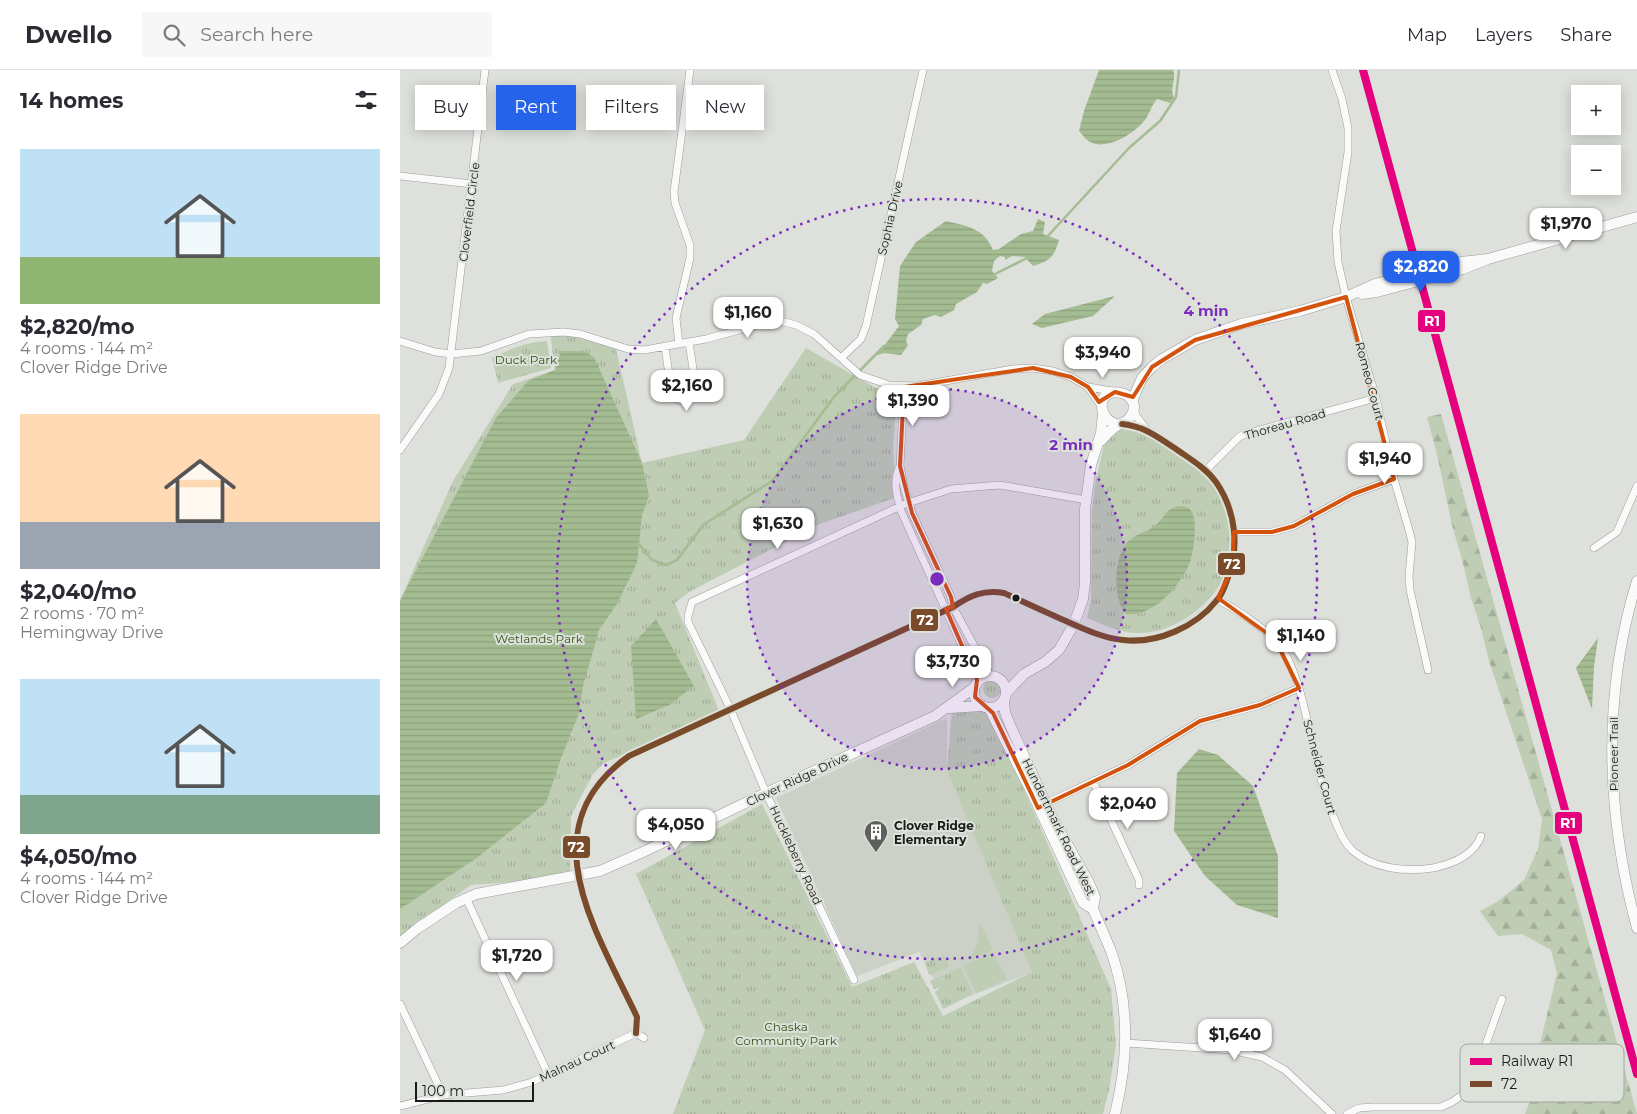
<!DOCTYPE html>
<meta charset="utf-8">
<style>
:root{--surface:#fff;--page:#f7f7f7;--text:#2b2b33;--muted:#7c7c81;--line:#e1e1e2;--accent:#2563eb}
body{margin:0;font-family:Montserrat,sans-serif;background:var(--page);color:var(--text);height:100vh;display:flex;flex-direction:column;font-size:19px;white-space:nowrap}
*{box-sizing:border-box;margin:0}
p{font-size:16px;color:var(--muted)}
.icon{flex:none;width:28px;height:28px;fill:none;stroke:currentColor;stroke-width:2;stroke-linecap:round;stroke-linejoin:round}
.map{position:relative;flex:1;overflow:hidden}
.panel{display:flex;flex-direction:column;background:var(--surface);width:400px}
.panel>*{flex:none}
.hud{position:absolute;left:15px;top:15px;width:475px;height:45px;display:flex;gap:10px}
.controls{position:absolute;left:1171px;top:15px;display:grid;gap:10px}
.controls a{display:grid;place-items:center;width:50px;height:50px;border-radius:0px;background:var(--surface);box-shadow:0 2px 12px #0003;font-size:25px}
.scale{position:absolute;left:15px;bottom:12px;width:119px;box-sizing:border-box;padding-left:5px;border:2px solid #191b18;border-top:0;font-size:14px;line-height:18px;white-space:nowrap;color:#191b18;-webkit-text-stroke:4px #dce1da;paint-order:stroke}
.price{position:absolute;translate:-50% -42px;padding:0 11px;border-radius:10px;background:#fff;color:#222;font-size:16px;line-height:32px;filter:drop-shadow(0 1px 2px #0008)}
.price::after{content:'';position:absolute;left:50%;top:30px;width:15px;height:11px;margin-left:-8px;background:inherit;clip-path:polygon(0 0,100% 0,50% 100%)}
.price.current{background:var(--accent);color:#fff}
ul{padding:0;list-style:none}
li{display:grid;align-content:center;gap:10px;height:265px;padding:0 20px}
li span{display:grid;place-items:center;height:155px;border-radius:0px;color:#555}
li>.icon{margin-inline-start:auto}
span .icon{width:90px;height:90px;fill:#fffc;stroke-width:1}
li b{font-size:21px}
h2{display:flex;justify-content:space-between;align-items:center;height:60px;padding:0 20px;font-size:21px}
.pill{padding:0 18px;border-radius:0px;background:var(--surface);box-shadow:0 2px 12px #0003;font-size:18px;line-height:45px}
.pill.current{background:var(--accent);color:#fff}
header{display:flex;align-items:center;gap:30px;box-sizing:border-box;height:70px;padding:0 25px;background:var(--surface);border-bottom:1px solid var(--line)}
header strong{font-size:24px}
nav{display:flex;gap:28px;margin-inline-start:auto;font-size:18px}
.search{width:350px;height:45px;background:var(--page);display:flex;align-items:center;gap:12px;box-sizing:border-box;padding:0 18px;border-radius:0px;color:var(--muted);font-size:19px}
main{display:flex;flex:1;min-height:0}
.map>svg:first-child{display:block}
.built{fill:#ccd1c8}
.grass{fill:#becdb4}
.forest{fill:url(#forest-firs)}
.park{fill:url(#park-tufts)}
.water{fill:url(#water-rules)}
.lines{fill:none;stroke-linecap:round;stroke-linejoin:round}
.stream{stroke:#a4bc92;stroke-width:2.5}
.street-casing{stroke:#9b9d9a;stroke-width:8}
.secondary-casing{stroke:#9b9d9a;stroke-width:11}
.street{stroke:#fafafa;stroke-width:7}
.secondary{stroke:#fafafa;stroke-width:10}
.bus-1-casing{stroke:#dce1da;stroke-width:10}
.bus-1{stroke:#7a4b2a;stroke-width:6}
.rail-1-casing{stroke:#dce1da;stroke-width:11}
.rail-1{stroke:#e5007d;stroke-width:8}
.marked{fill:none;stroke:#d3530d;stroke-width:4;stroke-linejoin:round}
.ring{fill:none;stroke:#7b2cbf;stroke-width:2.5;stroke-dasharray:2.5 5}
.bus-dot{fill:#191b18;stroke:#dce1da;stroke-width:2}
.labels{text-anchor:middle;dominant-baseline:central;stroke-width:4;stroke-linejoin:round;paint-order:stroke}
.street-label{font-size:12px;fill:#191b18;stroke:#dce1da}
.park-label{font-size:12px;fill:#335418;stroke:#dce1da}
.poi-label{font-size:12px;font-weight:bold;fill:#191b18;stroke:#dce1da;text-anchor:start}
.key{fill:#dce1da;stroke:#a2a6a0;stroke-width:1}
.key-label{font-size:14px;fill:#191b18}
.centre{fill:#7b2cbf;stroke:#dce1da;stroke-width:2.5}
.ring-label{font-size:15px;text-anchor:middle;font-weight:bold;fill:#7b2cbf;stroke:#dce1da;stroke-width:4;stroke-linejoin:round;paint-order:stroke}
.line-badge{stroke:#dce1da;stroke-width:2}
.badge-label{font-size:14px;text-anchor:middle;font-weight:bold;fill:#fff}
</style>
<header>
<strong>Dwello</strong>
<div class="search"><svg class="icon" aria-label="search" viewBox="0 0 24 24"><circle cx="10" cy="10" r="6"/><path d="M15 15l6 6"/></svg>Search here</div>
<nav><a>Map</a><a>Layers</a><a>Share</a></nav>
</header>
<main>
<section class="panel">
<h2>14 homes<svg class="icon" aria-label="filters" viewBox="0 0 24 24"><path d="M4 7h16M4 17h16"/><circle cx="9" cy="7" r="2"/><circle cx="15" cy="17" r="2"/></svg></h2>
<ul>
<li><span style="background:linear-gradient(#bfe0f5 70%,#8fb573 0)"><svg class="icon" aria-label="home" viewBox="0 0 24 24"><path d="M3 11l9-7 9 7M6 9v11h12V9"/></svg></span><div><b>$2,820/mo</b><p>4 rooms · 144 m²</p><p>Clover Ridge Drive</p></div></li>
<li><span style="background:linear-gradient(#ffd9b3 70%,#9aa5b1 0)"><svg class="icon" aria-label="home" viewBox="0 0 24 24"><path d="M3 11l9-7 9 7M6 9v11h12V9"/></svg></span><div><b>$2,040/mo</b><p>2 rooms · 70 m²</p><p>Hemingway Drive</p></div></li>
<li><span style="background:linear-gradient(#bfe0f5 75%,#7fa58c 0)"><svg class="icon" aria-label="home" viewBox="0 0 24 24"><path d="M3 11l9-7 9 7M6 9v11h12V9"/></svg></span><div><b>$4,050/mo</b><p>4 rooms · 144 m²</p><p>Clover Ridge Drive</p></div></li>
</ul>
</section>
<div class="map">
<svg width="1237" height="1044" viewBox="0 0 1237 1044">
<defs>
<pattern id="forest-firs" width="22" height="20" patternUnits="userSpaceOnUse" patternTransform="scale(1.25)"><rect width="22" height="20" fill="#becdb4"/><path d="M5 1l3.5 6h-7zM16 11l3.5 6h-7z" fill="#a3af9a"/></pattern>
<pattern id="park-tufts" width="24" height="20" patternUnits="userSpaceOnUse" patternTransform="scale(1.25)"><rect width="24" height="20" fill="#becdb4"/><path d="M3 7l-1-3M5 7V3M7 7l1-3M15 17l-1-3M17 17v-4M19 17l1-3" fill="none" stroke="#a3af9a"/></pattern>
<pattern id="water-rules" width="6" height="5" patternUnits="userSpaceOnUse" patternTransform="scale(1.25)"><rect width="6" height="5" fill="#a4bc92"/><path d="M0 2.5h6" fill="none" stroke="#8da17d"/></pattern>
</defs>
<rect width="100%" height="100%" fill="#dde0db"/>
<path class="built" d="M547 648V701L633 902 547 935 519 882 457 906 376 728Z"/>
<path class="grass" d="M579 851 593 880 566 892C578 881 580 867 579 851Z
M593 882 607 909 576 923 563 896Z"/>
<path class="forest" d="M1041 344 1237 1044H1125L1130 1031 1134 999 1157 903 1151 880 1122 864 1098 866 1080 841 1097 832 1124 810 1138 779 1142 749 1089 591 1081 558 1071 528 1063 493 1052 455 1037 384 1027 347Z"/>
<path class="park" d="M150 262 215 275 242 393 344 370 406 278 476 318 497 321 493 381 497 427 420 454 289 522 275 533 320 643 204 693 193 704 171 746 170 808 71 815 0 866V530L53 411 113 314 155 300Z
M147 271 151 298 98 313 92 288C110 279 126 272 147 271Z
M720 356C728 358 738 358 746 362 756 366 767 377 777 383 796 397 814 409 824 431 830 446 833 464 832 480 828 525 778 566 734 563 718 562 701 554 687 548L691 529 692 441 695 414 703 379 708 367Z
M583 619a9 9 0 1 1 18 0a9 9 0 1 1-18 0Z
M552 638 590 642 711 919 716 975 709 1020 703 1044H273L305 960 236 804 362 734 452 917 514 892 543 946 632 902 547 701Z
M542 886 545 887 549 897 529 905 525 893Z
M561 897 573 924 543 939 535 922 539 919 538 918 534 919 530 911 541 906 542 910 544 909 543 906Z"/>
<path class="water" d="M699 0H773C777 9 769 17 774 28L770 33 757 29C751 36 750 43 745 50 735 63 707 81 690 72 686 70 682 64 679 61L684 41Z
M638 149 645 152 643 164 659 170C654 187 650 191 633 196L625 187 612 186 605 190V187L600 186 594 191 592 201 598 208 587 214 583 213 577 222 556 234 554 240 541 247 535 245 523 249 521 255 508 264 506 271 508 275 501 285 484 283 477 285 499 256 495 249 500 196 516 172 546 151C567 156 584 158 593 180L599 179 621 164 633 161Z
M715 226 693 246 642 258 632 254 645 244Z
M161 281H183L194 287 242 393 249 426 242 445 237 493 217 534 199 560 183 616 179 643 160 691 146 733 78 787 0 839V531L96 348 128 311 155 300Z
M781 436C785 437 789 437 791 441 799 450 793 487 788 497 777 519 752 547 726 544 712 530 713 481 731 469 739 463 750 461 757 454 767 444 766 438 781 436Z
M256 549 294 616 269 635 236 649 231 576Z
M1198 568 1194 597 1192 639 1176 598Z
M799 679 818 685 853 716 878 786V848L837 835 805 806 774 761 777 703Z"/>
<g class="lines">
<path class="stream" d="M646 168 729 78 760 51 776 27 779 0
M591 206 629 187
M238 473 252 490 266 495 277 490 303 455 372 411 434 327 484 276"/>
<g class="street-casing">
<path id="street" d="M932 0 942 29 948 58V82L936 161 938 192 946 227 976 328 994 409 1009 460 1012 472 1009 506 1010 520 1028 600
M0 106 72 114
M0 271 35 282 52 284 81 281 129 264 164 262 180 264 228 279 244 280 306 269 368 252 381 251 396 255 414 264 460 305 489 315 517 316 613 299 633 298 653 301 671 307 688 317 712 321
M279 274 276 248 290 188V175L275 133 274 122 290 0
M265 277 272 325C281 335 293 331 296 319L289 272
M441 288 461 269 466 256 523 0
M504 317 500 396 504 417 512 443 551 527 553 537 590 605
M688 317 702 337
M733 337 737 347 747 360
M0 380 39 324 49 298 85 0
M500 396C492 411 497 426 501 441L578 611
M806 400 839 367 845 364 976 328
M834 462H872L894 456 953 424 994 409
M1194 478 1217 462 1237 416
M818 530C836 539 873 563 883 580 895 600 901 623 906 645 914 679 920 715 934 748 938 759 944 773 953 781 974 799 1006 802 1033 798 1052 794 1074 785 1081 766
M693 711 739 810V815
M643 735 728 695 800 651 860 635 899 618
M66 828 148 1004
M454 910 366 723 330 638 288 552V546L292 532 505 434 551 419 600 415 686 430
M0 934 43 1025
M236 963 237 947C197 862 127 758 229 686L553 537C569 526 584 519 604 523 624 532 645 542 666 551 684 559 703 568 723 570 747 573 772 565 791 552 800 546 810 539 817 530 821 525 825 516 827 510 840 478 836 442 816 413 806 398 790 389 776 379 757 366 746 357 722 354
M236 963 244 968
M726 973 831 980 862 987 885 1000 932 1044
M0 1036 43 1025 103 1020 132 1012 236 963
M947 1044 959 1038 973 1037H1041L1052 1032 1062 1025 1075 1005 1102 929"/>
</g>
<g class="secondary-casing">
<path id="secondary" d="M962 224 977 222 1063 199 1088 189 1237 147
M732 331 742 308 752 297 762 289 795 270 841 254 900 241 946 227 975 214 1061 192 1088 189
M701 371C705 366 709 361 715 357 720 353 727 353 731 346 746 321 698 312 702 338 704 348 709 351 717 355
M1237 511C1202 624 1206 744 1237 858
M574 622a16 16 0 1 1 32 0a16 16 0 1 1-32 0Z
M607 622 624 604 645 592 659 580 674 554 683 529 685 513V439L691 395 701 363 703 344
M604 631 605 642 610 655 652 747 689 813 695 827 693 839
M550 638 581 636
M589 638 632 723 683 833 693 839
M693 839C699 853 705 867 711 881 730 934 728 991 715 1044
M0 873 18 858 56 833 76 824 200 801 243 782 366 723 535 646 575 617"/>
</g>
<use href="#street" class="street"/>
<use href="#secondary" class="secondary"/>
<g class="bus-1-casing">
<path id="bus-1" d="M236 963 237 947C197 862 127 758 229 686L553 537C569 526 584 519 604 523 624 532 645 542 666 551 684 559 703 568 723 570 757 574 796 557 817 530 822 525 825 516 827 510 840 478 836 441 816 412 806 398 790 389 776 379 756 366 746 357 722 354"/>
</g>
<use href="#bus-1" class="bus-1"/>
<g class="rail-1-casing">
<path id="rail-1" d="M963 0 1237 1004"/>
</g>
<use href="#rail-1" class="rail-1"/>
</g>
<path class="marked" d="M946 227 994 409 953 424 894 456 872 462H834L832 498 818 528 875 569 899 618 860 635 800 651 728 695 638 738 593 643 575 627 577 610 546 539 553 537 551 527 512 443 500 396 504 317 633 298 671 307 688 317 699 332 715 322 733 327 752 297 795 270Z"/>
<circle cx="537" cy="509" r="190" fill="#7b2cbf" fill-opacity=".12"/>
<g class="ring">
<circle cx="537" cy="509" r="190"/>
<circle cx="537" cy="509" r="380"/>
</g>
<defs>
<g id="building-pin" transform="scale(1.25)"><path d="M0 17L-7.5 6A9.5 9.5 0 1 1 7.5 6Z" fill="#5e605c" stroke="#dce1da"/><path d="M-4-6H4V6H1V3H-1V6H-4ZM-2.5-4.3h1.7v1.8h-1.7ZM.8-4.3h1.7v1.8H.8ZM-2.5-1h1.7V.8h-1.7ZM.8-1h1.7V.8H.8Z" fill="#fff"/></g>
</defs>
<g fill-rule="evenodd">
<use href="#building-pin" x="476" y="762"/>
</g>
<circle class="bus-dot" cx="616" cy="528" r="4.5"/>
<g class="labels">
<g class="street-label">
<text transform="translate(69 142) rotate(-83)">Cloverfield Circle</text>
<text transform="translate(490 148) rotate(-77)">Sophia Drive</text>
<text transform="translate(970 311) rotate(75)">Romeo Court</text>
<text transform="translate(885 354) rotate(-16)">Thoreau Road</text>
<text transform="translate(1213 684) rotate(-90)">Pioneer Trail</text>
<text transform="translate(920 697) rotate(75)">Schneider Court</text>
<text transform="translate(397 709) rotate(-25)">Clover Ridge Drive</text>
<text transform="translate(659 757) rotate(64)">Hundertmark Road West</text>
<text transform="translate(396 785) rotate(65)">Huckleberry Road</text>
<text transform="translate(177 991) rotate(-25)">Malnau Court</text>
</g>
<g class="park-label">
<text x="126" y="289">Duck Park</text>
<text x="139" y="568">Wetlands Park</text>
<text x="386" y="956">Chaska<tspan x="386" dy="14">Community Park</tspan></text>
</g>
<g class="poi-label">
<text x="494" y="755">Clover Ridge<tspan x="494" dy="14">Elementary</tspan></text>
</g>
</g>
<rect x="1060" y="974" width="164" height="58" rx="8" class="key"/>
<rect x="1070" y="988" width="22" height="7" fill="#e5007d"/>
<rect x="1070" y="1011" width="22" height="6" fill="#7a4b2a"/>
<g class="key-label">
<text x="1101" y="996">Railway R1</text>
<text x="1101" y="1019">72</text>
</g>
<circle cx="537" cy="509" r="8" class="centre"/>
<g class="ring-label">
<text x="806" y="246">4 min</text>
<text x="671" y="380">2 min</text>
</g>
<g class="line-badge">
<rect x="1017" y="239" width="29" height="24" rx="5" fill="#e5007d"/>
<rect x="817" y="482" width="29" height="24" rx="5" fill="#7a4b2a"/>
<rect x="510" y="538" width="29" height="24" rx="5" fill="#7a4b2a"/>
<rect x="1154" y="741" width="29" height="24" rx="5" fill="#e5007d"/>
<rect x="162" y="765" width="29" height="24" rx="5" fill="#7a4b2a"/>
</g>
<g class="badge-label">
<text x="1032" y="256">R1</text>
<text x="832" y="499">72</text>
<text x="525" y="555">72</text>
<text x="1168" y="758">R1</text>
<text x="176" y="782">72</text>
</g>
</svg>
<div class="controls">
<a>+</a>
<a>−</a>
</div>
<div class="scale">100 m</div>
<b class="price" style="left:1166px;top:180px">$1,970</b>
<b class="price current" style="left:1021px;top:223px">$2,820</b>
<b class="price" style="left:348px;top:269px">$1,160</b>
<b class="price" style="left:703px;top:309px">$3,940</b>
<b class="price" style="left:287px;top:342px">$2,160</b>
<b class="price" style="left:513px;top:357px">$1,390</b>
<b class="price" style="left:985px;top:415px">$1,940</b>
<b class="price" style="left:378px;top:480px">$1,630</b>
<b class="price" style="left:901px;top:592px">$1,140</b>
<b class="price" style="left:553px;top:618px">$3,730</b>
<b class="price" style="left:728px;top:760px">$2,040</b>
<b class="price" style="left:276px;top:781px">$4,050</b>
<b class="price" style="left:117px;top:912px">$1,720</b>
<b class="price" style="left:835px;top:991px">$1,640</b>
<div class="hud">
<a class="pill">Buy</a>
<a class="pill current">Rent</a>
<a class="pill">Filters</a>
<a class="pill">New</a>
</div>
</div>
</main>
